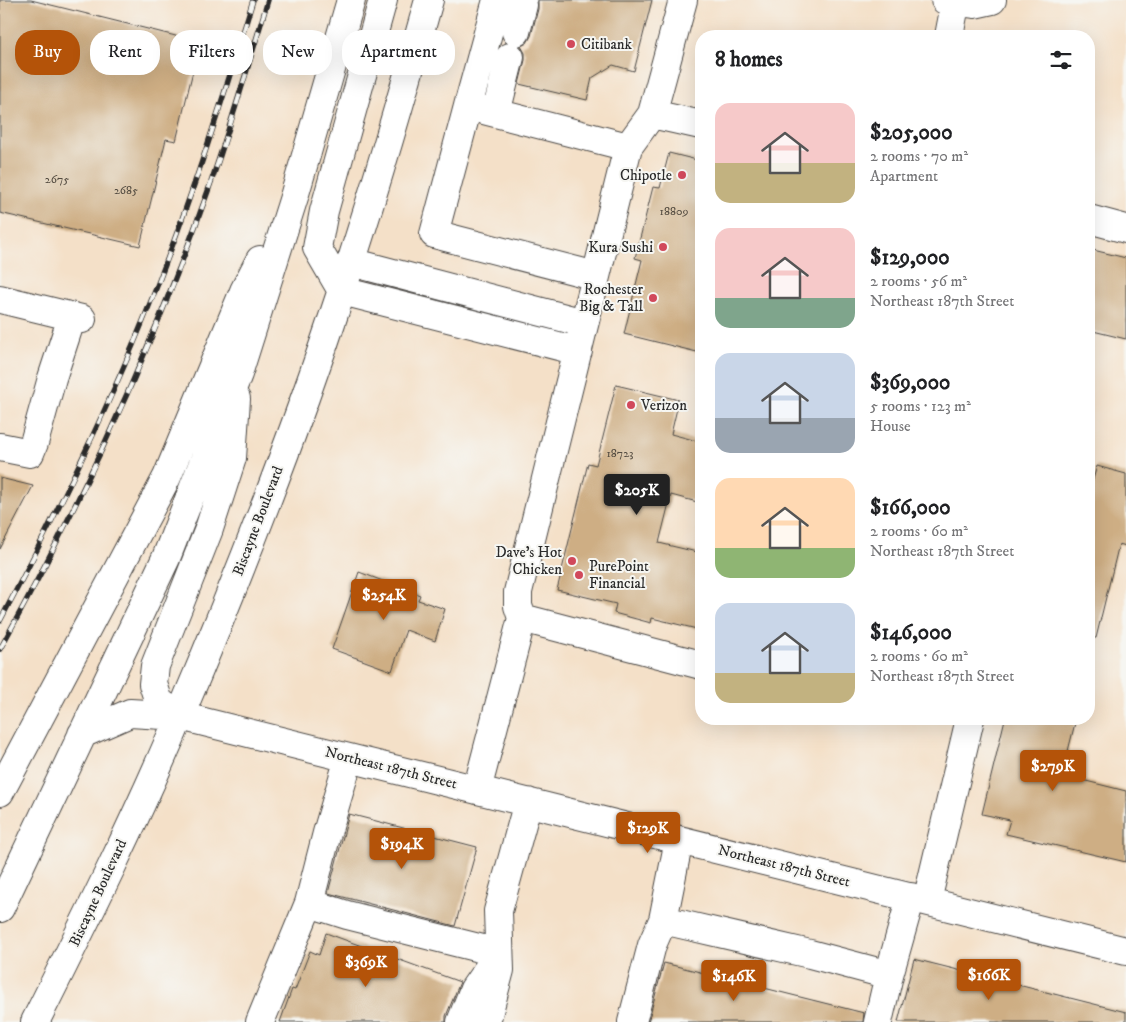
<!DOCTYPE html>
<meta charset="utf-8">
<style>
:root{--surface:#fff;--page:#f6f6f6;--text:#202124;--muted:#757577;--accent:#b45309}
body{margin:0;font-family:"IM FELL DW Pica",serif;background:var(--page);color:var(--text);height:100vh;display:flex;flex-direction:column;font-size:19px;white-space:nowrap}
*{box-sizing:border-box;margin:0}
p{font-size:16px;color:var(--muted)}
.icon{flex:none;width:28px;height:28px;fill:none;stroke:currentColor;stroke-width:2;stroke-linecap:round;stroke-linejoin:round}
.map{position:relative;flex:1;overflow:hidden}
.details{position:absolute;left:695px;top:30px;width:400px;height:695px;display:flex;flex-direction:column;background:var(--surface);border-radius:20px;box-shadow:0 5px 20px #0002}
.details>*{flex:none}
.banner{position:absolute;left:15px;top:30px;width:475px;height:45px;display:flex;gap:10px}
.price{position:absolute;translate:-50% -42px;padding:0 11px;border-radius:5px;background:var(--accent);color:#fff;font-size:16px;line-height:32px;filter:drop-shadow(0 1px 2px #0008)}
.price::after{content:'';position:absolute;left:50%;top:30px;width:15px;height:11px;margin-left:-8px;background:inherit;clip-path:polygon(0 0,100% 0,50% 100%)}
.price.on{background:#222;color:#fff}
ul{padding:0;list-style:none}
li{display:flex;align-items:center;gap:15px;height:125px;padding:0 20px}
li span{display:grid;place-items:center;flex:none;width:140px;height:100px;border-radius:15px;color:#555}
li>.icon{margin-inline-start:auto}
span .icon{width:60px;height:60px;fill:#fffc;stroke-width:1}
li b{font-size:21px}
h2{display:flex;justify-content:space-between;align-items:center;height:60px;padding:0 20px;font-size:21px}
.tag{padding:0 18px;border-radius:20px;background:var(--surface);box-shadow:0 5px 20px #0002;font-size:18px;line-height:45px}
.tag.on{background:var(--accent);color:#fff}
.map>svg:first-child{display:block}
.building{fill:#ceae84}
.lines{fill:none;stroke-linecap:round;stroke-linejoin:round}
.minor-casing{stroke:#494643;stroke-width:30}
.major-casing{stroke:#494643;stroke-width:30}
.minor{stroke:#fff;stroke-width:28}
.major{stroke:#fff;stroke-width:28}
.rail-casing{stroke:#2b2b2b;stroke-width:5.5}
.rail{stroke:#f6f6f2;stroke-width:4;stroke-dasharray:11;stroke-linecap:butt}
.poi-dot{fill:#d1495b;stroke:#f6f6f2;stroke-width:2}
.labels{text-anchor:middle;dominant-baseline:central;stroke-width:4;stroke-linejoin:round;paint-order:stroke}
.number-label{font-size:12px;fill:#544c41}
.poi-label{font-size:15px;fill:#2b2b2b;stroke:#f6f6f2;text-anchor:end}
.street-label{font-size:15px;fill:#2b2b2b;stroke:#f6f6f2}
</style>
<div class="map">
<svg width="1126" height="1022" viewBox="0 0 1126 1022">
<rect width="100%" height="100%" fill="#f6f6f2"/>
<filter id="ink" filterUnits="userSpaceOnUse"><feTurbulence type="fractalNoise" baseFrequency=".02" numOctaves="2"/><feDisplacementMap in="SourceGraphic" scale="10" xChannelSelector="R" yChannelSelector="G"/><feConvolveMatrix kernelMatrix="1 2 1 2 8 2 1 2 1" color-interpolation-filters="sRGB"/></filter>
<filter id="wash" filterUnits="userSpaceOnUse"><feTurbulence type="fractalNoise" baseFrequency=".0096" numOctaves="4" result="noise"/><feDisplacementMap in="SourceGraphic" scale="20" xChannelSelector="R" yChannelSelector="G"/><feGaussianBlur stdDeviation="1.12" result="paint"/><feColorMatrix in="noise" values="0 0 0 0 0 0 0 0 0 0 0 0 0 0 0 0 0 1.4 0 .05"/><feComposite in="paint" operator="in"/></filter>
<g filter="url(#wash)">
<rect width="100%" height="100%" fill="#f4e0c8"/>
<g id="blocks">
<path class="building" d="M0 0H31L200 42 176 141 166 139 140 246 0 213Z
M538 0H652L634 71 613 65 592 78 587 100 519 84 525 60V53L521 46 527 43 531 36 538 9Z
M669 153 701 161V353L624 334 642 260 635 258 653 187 660 188Z
M1089 249 1126 258V339L1089 330Z
M616 385 679 400 671 434 701 442V503L671 495 659 543 701 553V630L652 618 651 623 614 613 616 604 557 590 588 463 596 465Z
M1097 466 1126 474V546L1119 544 1096 638H1089V485L1091 486Z
M0 478 33 486 0 549Z
M359 572 420 595 418 600 445 609 435 641 406 630 392 671 332 649Z
M1005 719H1076L1062 775 1126 791V862L1006 834 1010 820 982 814Z
M349 814 477 847 455 926 328 893Z
M326 933 460 982 446 1016V1022H280L292 989 295 990 310 951 319 955Z
M914 959 1126 1012V1022H898Z
M664 963 864 1013 863 1022H648Z"/>
</g>
</g>
<g filter="url(#ink)">
<use href="#blocks" fill-opacity="0" stroke="#494643" stroke-width="1"/>
<g class="lines">
<g class="minor-casing">
<path id="minor" d="M683 0 652 114 701 125
M945 0 974 4 992 0
M516 32 523 5 520 0
M949 36 956 0
M468 106 497 0
M496 113 510 57
M652 114 628 147 518 592V606L522 618 701 665
M1089 219 1126 229
M351 262 584 323
M596 276 434 234 468 106 628 147
M342 291 578 351
M0 299 82 319
M0 447 30 453 34 443 52 378 72 317
M180 716 1126 951
M477 790 522 618
M679 840 663 920 810 954 889 975 911 897
M927 901 970 719
M309 903 347 915 499 953 474 989 461 1022
M260 1022 309 903 327 833 349 758
M486 1022 500 970 498 911 528 802
M632 1022 652 945 663 920
M878 1022 889 975"/>
</g>
<g class="major-casing">
<path id="major" d="M342 291 317 248 324 211 383 0
M180 716 159 702 153 684 155 666 209 529 232 458 236 399
M82 734 130 713 180 716
M0 792 167 477 244 291 260 260
M0 908 166 558 238 374 294 197 351 0
M35 1022C86 920 137 818 181 713 240 574 295 433 342 290 374 194 402 97 429 0"/>
</g>
<use href="#minor" class="minor"/>
<use href="#major" class="major"/>
<g class="rail-casing">
<path id="rail" d="M0 621C52 523 101 424 143 321 186 216 220 109 253 0
M0 649C81 503 152 349 208 191 230 128 249 64 268 0"/>
</g>
<use href="#rail" class="rail"/>
</g>
</g>
<g class="poi-dot">
<circle cx="571" cy="44" r="5"/>
<circle cx="682" cy="175" r="5"/>
<circle cx="663" cy="247" r="5"/>
<circle cx="653" cy="298" r="5"/>
<circle cx="631" cy="405" r="5"/>
<circle cx="572" cy="561" r="5"/>
<circle cx="579" cy="575" r="5"/>
</g>
<g class="labels">
<g class="number-label">
<text x="57" y="179">2675</text>
<text x="126" y="190">2685</text>
<text x="674" y="211">18809</text>
<text x="620" y="453">18723</text>
</g>
<g class="poi-label">
<text x="581" y="44" text-anchor="start">Citibank</text>
<text x="672" y="175">Chipotle</text>
<text x="653" y="247">Kura Sushi</text>
<text x="643" y="289">Rochester<tspan x="643" dy="17">Big &amp; Tall</tspan></text>
<text x="641" y="405" text-anchor="start">Verizon</text>
<text x="562" y="552">Dave's Hot<tspan x="562" dy="17">Chicken</tspan></text>
<text x="589" y="566" text-anchor="start">PurePoint<tspan x="589" dy="17">Financial</tspan></text>
</g>
<g class="street-label">
<text transform="translate(258 521) rotate(-69)">Biscayne Boulevard</text>
<text transform="translate(391 768) rotate(14)">Northeast 187th Street</text>
<text transform="translate(784 866) rotate(14)">Northeast 187th Street</text>
<text transform="translate(98 893) rotate(-65)">Biscayne Boulevard</text>
</g>
</g>
</svg>
<b class="price on" style="left:637px;top:516px">$205K</b>
<b class="price" style="left:384px;top:621px">$254K</b>
<b class="price" style="left:1053px;top:792px">$279K</b>
<b class="price" style="left:648px;top:854px">$129K</b>
<b class="price" style="left:402px;top:870px">$194K</b>
<b class="price" style="left:366px;top:988px">$369K</b>
<b class="price" style="left:989px;top:1001px">$166K</b>
<b class="price" style="left:734px;top:1002px">$146K</b>
<div class="banner">
<a class="tag on">Buy</a>
<a class="tag">Rent</a>
<a class="tag">Filters</a>
<a class="tag">New</a>
<a class="tag">Apartment</a>
</div>
<section class="details">
<h2>8 homes<svg class="icon" aria-label="filters" viewBox="0 0 24 24"><path d="M4 7h16M4 17h16"/><circle cx="9" cy="7" r="2"/><circle cx="15" cy="17" r="2"/></svg></h2>
<ul>
<li><span style="background:linear-gradient(#f6c9c9 60%,#c2b280 0)"><svg class="icon" aria-label="home" viewBox="0 0 24 24"><path d="M3 11l9-7 9 7M6 9v11h12V9"/></svg></span><div><b>$205,000</b><p>2 rooms · 70 m²</p><p>Apartment</p></div></li>
<li><span style="background:linear-gradient(#f6c9c9 70%,#7fa58c 0)"><svg class="icon" aria-label="home" viewBox="0 0 24 24"><path d="M3 11l9-7 9 7M6 9v11h12V9"/></svg></span><div><b>$129,000</b><p>2 rooms · 56 m²</p><p>Northeast 187th Street</p></div></li>
<li><span style="background:linear-gradient(#c9d6e8 65%,#9aa5b1 0)"><svg class="icon" aria-label="home" viewBox="0 0 24 24"><path d="M3 11l9-7 9 7M6 9v11h12V9"/></svg></span><div><b>$369,000</b><p>5 rooms · 123 m²</p><p>House</p></div></li>
<li><span style="background:linear-gradient(#ffd9b3 70%,#8fb573 0)"><svg class="icon" aria-label="home" viewBox="0 0 24 24"><path d="M3 11l9-7 9 7M6 9v11h12V9"/></svg></span><div><b>$166,000</b><p>2 rooms · 60 m²</p><p>Northeast 187th Street</p></div></li>
<li><span style="background:linear-gradient(#c9d6e8 70%,#c2b280 0)"><svg class="icon" aria-label="home" viewBox="0 0 24 24"><path d="M3 11l9-7 9 7M6 9v11h12V9"/></svg></span><div><b>$146,000</b><p>2 rooms · 60 m²</p><p>Northeast 187th Street</p></div></li>
</ul>
</section>
</div>
